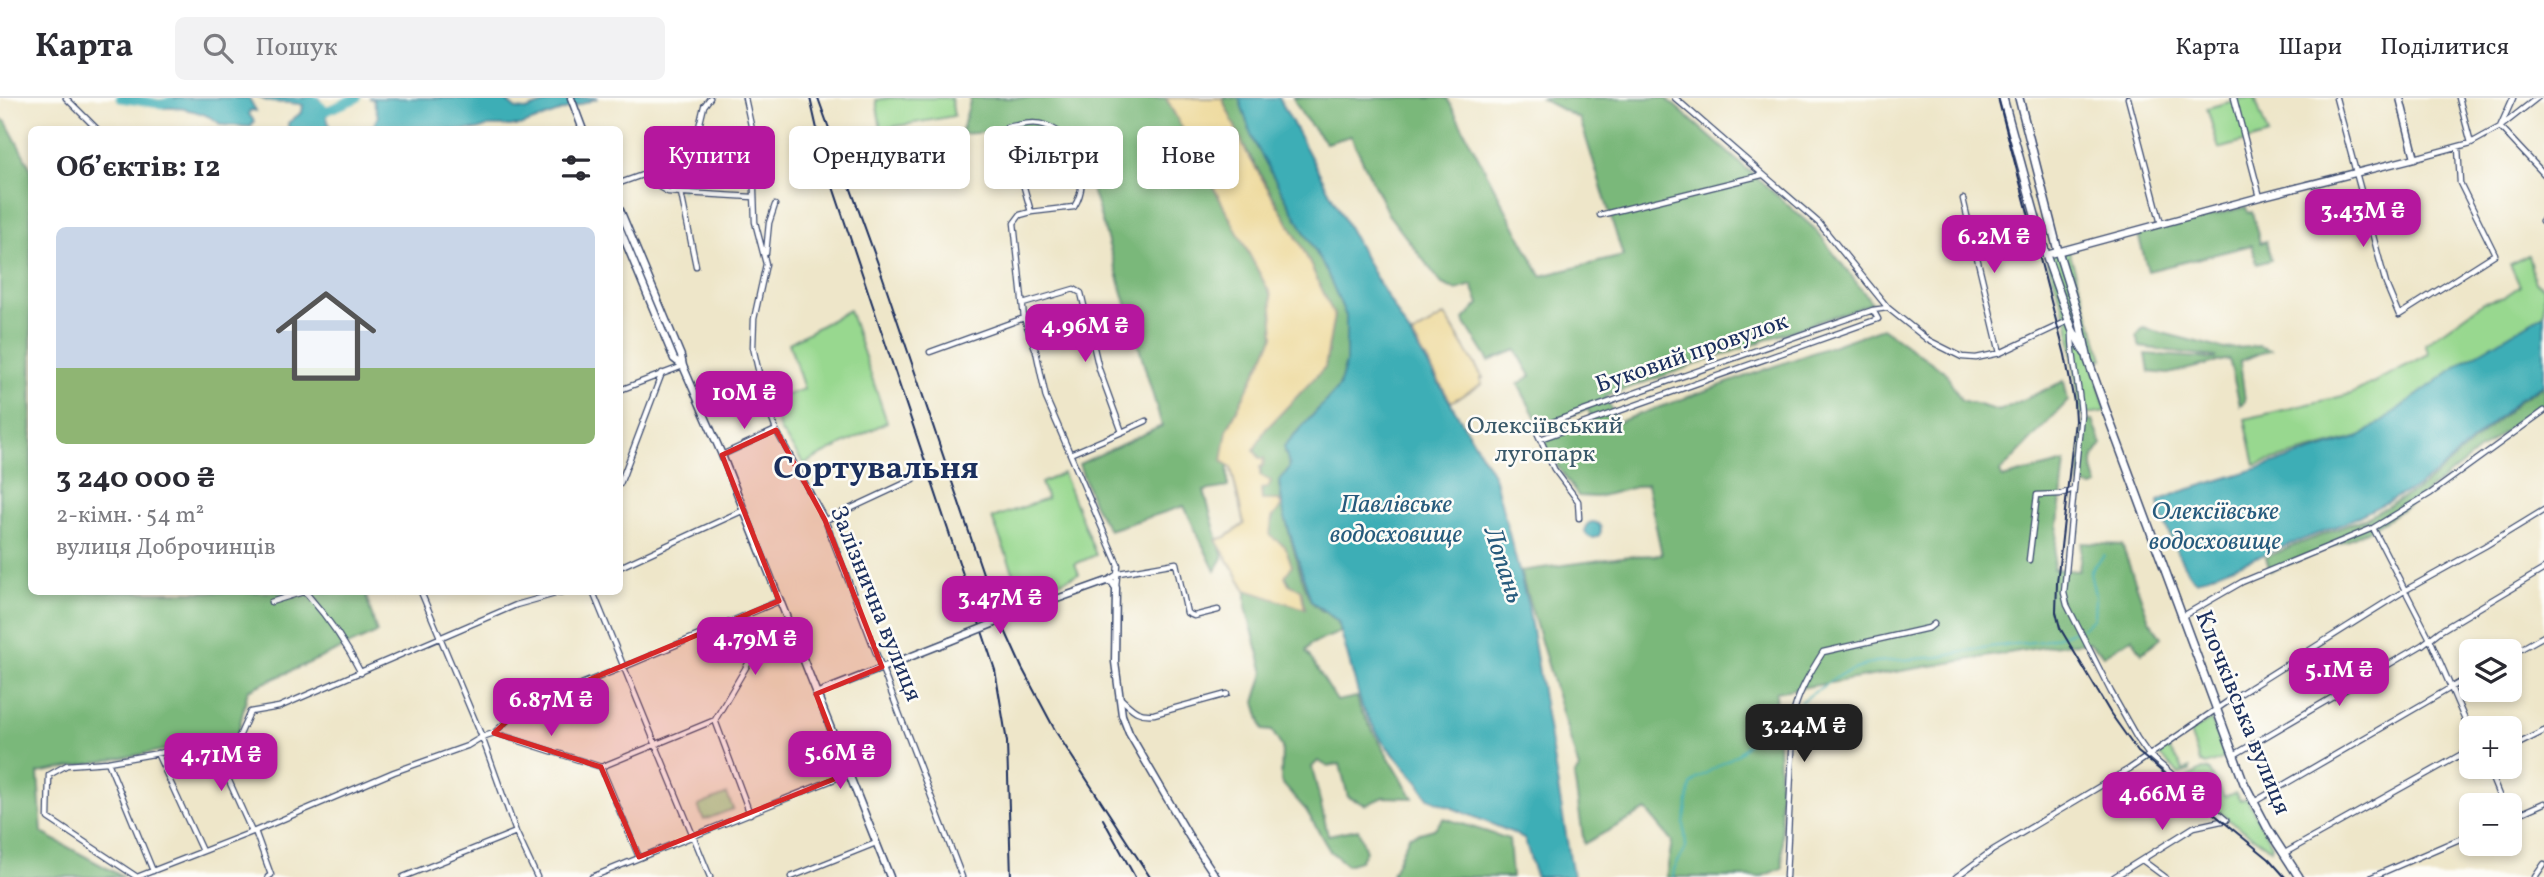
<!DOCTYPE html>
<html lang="uk">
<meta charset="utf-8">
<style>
:root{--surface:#fff;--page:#f2f2f3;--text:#2b2b33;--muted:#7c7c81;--line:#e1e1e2;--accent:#b5179e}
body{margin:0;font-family:Vollkorn,serif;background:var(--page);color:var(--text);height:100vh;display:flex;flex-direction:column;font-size:26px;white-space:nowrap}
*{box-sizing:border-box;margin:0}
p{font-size:23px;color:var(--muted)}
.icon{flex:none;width:38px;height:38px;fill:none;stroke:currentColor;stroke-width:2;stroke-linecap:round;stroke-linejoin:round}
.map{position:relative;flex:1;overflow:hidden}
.drawer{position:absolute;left:28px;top:28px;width:595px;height:469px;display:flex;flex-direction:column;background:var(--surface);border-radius:10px;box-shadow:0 4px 10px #0003}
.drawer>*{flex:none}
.guide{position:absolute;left:644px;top:28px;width:665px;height:63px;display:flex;gap:14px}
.tools{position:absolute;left:2459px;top:541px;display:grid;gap:14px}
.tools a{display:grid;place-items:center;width:63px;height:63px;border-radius:10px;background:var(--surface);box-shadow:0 4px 10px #0003;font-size:35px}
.price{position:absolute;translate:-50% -60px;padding:0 16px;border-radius:14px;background:var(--accent);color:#fff;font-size:23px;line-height:46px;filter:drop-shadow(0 2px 4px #0008)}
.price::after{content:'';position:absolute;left:50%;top:42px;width:21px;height:16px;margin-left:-10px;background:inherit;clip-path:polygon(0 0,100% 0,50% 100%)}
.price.on{background:#222;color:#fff}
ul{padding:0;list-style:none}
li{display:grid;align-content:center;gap:14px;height:371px;padding:0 28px}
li+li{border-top:2px solid var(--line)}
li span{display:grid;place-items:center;height:217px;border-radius:10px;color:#555}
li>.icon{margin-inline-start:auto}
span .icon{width:126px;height:126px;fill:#fffc;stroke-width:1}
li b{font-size:30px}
h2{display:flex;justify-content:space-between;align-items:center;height:84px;padding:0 28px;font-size:30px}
.chip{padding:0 24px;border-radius:10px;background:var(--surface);box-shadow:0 4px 10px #0003;font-size:24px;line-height:63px}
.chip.on{background:var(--accent);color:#fff}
header{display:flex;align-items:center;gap:42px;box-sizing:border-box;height:98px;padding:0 35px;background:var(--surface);border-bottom:2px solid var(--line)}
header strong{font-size:33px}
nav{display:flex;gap:38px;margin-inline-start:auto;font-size:24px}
.search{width:490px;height:63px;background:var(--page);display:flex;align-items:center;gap:18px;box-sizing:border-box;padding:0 24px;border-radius:10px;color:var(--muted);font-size:26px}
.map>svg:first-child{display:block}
.green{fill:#98d88f;stroke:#5a8476;stroke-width:2}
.forest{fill:#7ab87a;stroke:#4a746c;stroke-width:2}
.sand{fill:#eeda9e;stroke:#84847e;stroke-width:2}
.water{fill:#3daeb6;stroke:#2c6e8a;stroke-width:2}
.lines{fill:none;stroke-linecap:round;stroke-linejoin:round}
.stream{stroke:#3daeb6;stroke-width:2}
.river{stroke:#3daeb6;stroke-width:9}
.street-casing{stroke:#3b4a6e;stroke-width:7}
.secondary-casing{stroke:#3b4a6e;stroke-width:9}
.primary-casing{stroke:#3b4a6e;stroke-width:10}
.street{stroke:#fff;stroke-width:4.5}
.secondary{stroke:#fff;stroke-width:6}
.primary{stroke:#fff;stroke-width:7}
.tram{stroke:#1b2f5e;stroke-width:2}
.rail{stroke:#1b2f5e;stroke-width:2}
.secondary-bridge-casing{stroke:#3b4a6e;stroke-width:9;stroke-linecap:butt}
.secondary-bridge{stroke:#fff;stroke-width:6}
.marked{fill:#d62828;fill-opacity:0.2;stroke:#d62828;stroke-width:5;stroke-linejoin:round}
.labels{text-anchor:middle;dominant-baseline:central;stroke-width:5;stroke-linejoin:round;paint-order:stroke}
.street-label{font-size:24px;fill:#1b2f5e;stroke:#fdfcf7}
.park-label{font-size:24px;fill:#3a596a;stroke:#fdfcf7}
.water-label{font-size:26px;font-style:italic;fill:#275b7d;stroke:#fdfcf7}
.district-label{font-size:32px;font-weight:bold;fill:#1b2f5e;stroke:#fdfcf7}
</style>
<header>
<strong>Карта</strong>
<div class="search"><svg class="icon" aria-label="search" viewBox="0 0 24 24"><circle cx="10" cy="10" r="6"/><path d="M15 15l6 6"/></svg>Пошук</div>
<nav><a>Карта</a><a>Шари</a><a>Поділитися</a></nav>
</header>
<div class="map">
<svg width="2544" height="779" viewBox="0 0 2544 779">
<rect width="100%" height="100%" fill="#fdfcf7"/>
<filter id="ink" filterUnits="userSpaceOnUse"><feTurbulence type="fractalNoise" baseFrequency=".0143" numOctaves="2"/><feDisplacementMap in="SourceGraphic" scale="14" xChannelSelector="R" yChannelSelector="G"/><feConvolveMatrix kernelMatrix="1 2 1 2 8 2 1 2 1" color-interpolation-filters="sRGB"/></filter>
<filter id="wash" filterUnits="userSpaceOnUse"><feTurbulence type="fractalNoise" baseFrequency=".00686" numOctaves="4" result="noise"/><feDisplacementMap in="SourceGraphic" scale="28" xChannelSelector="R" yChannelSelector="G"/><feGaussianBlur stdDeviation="1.57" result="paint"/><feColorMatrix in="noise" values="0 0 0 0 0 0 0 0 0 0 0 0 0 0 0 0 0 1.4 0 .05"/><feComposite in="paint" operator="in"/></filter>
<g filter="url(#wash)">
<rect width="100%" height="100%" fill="#eee6c9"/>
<path class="green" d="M888 0H951L954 18 881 31 876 2Z
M2244 0H2255L2268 37 2219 51 2207 10Z
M2068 150 2103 261 2092 263 2084 235 2106 313 2081 317 2068 223 2046 157Z
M2528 157 2535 185 2544 189V216L2463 264 2360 339 2255 367 2245 321 2351 296 2429 256 2425 246 2484 204 2504 199 2520 188 2510 166Z
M849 212 887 324 804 366 780 332 773 302 804 291 789 245Z
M1063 375 1096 457 1075 466 1079 476 1030 497 1014 476 992 420 1047 401 1041 385Z
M2210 622 2212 623 2225 660 2206 667 2200 664 2190 635Z
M2167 649 2179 664 2183 673 2190 670V673L2179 676 2158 656Z
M2203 671 2209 672 2224 699 2235 695 2240 702 2247 701 2272 747 2271 751 2229 722 2183 682Z
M727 696 733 711 704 722 698 708Z"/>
<path class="forest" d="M971 0H1166L1271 197 1274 238 1227 332 1228 389 1204 393 1223 460 1215 473 1184 408 1109 432 1094 407 1079 366 1162 328 1095 100 1075 51 1040 31 961 36Z
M1222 0H1239L1253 42 1327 174 1346 218V264L1339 289 1291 340 1285 355 1291 365 1288 372 1279 383C1279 399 1303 494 1312 504 1323 517 1335 515 1341 534L1311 546 1306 553 1337 603 1357 599 1360 611 1413 700 1383 699 1366 707 1348 699 1340 666 1327 668 1318 663 1312 669 1328 737 1358 731 1366 753 1360 763 1347 767 1330 753 1306 712 1281 684 1282 649 1272 633 1263 632 1255 604 1264 575 1246 509V492L1305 510C1294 493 1269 454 1270 434 1271 423 1275 413 1279 402L1262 403 1260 360 1254 352 1265 332 1325 269 1334 217 1301 147 1242 44Z
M1293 0H1447L1541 178 1623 158 1580 21 1540 0H1666L1815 131 1872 205 1605 298 1618 324 1882 230 1945 274 1961 302 1999 313 2064 283 2068 303 2000 374 2002 380 2065 364 2053 471 2079 473 2082 445 2122 447 2149 522 2161 539 2142 555 2132 540 2104 557 2089 544 2050 548 1776 594 1783 770 1760 779H1666L1672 743 1646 712 1584 746 1574 678 1579 671 1520 473 1630 458 1662 457 1647 386 1597 399 1578 398 1545 350 1547 340 1592 321 1588 311 1544 327 1537 322 1518 286 1531 278 1516 252 1489 263 1465 225 1464 221 1479 206 1472 187 1456 192 1442 186 1388 116 1351 38 1326 45 1303 18Z
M0 20 6 24 31 71 32 494H365L377 535 248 592 237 639 38 675 42 735 123 779H0Z
M2246 109 2248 115 2252 114 2260 145 2266 143 2271 162 2257 166 2252 147 2148 173 2138 136Z
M2143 230 2224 251 2259 248 2270 252 2240 263 2245 303 2240 307 2229 261 2168 276 2149 274 2146 256 2215 261 2216 259 2140 249 2136 238Z
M2544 287V305C2485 343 2435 394 2374 429 2345 446 2301 460 2270 473L2266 459 2368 419 2425 387 2520 302Z
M2093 322 2102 347C2089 359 2092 372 2098 387L2093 389 2079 386 2084 323Z
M1444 720 1509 741 1512 779H1393L1392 776 1409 738 1434 731Z"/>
<path class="sand" d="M1166 0H1222L1247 55 1301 147 1334 217 1325 269 1265 332 1254 352 1259 360H1264L1263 368 1260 369V377L1271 383 1268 390 1261 391 1262 402H1279L1282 408 1272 420 1270 438 1285 448 1292 468 1285 478 1289 486 1301 492 1305 511 1246 492 1216 442 1226 439 1244 426 1231 370 1222 363 1227 332 1274 238 1271 197Z
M1445 217 1483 280 1480 281 1482 286 1451 304 1412 237Z"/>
<path class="water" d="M169 0H249L256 13 250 12 249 16 254 23 251 29 221 27C208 14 182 9 164 10L160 6Z
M260 0H318L324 8 330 31H288V25L302 14 303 7C288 2 273 8 260 0Z
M369 0H503L516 11 526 12 560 0H598L520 28H488L478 32H399L395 29 394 31H372L378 18 373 1Z
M1239 0H1279L1372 173 1494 378 1528 508 1573 779H1536L1525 742 1511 734 1428 700 1418 684 1382 643 1362 609 1338 523 1311 503 1284 416 1279 383C1297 363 1287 369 1284 348L1339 289 1346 264V218L1327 174 1253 42Z
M2544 216V286L2520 300 2441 371 2419 388 2345 425 2196 483C2185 477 2159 416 2159 403L2177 395 2360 339 2463 264Z
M1585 432a8 8 0 1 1 16 0a8 8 0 1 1-16 0Z"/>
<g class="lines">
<path class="stream" d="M682 87V93
M2082 530 2094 520 2095 497 2090 474 2104 457
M1800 604 1840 577 1875 564 1939 559 1988 549 2043 543 2077 532
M1673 779 1674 771 1686 749 1684 724 1691 687 1698 680 1738 656 1760 633 1792 611"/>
<path class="river" d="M120 0 160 6 171 4
M311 0 326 13 357 0"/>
</g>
</g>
<g filter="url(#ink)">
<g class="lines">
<g class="street-casing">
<path id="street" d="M66 0 98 32
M745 0 752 32 755 124 766 166 754 221 753 249 765 302 776 332 825 422 962 779
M1675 0 1819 125 1888 210 1928 242 1962 259 1976 260 2000 255 2068 223
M2128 0 2161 126
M2234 0 2260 99
M2336 0 2386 186 2399 217 2495 156 2460 85 2458 49
M2459 0 2471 45
M2513 0 2500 29 2544 76
M2415 60 2471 45 2500 29 2537 0
M645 76 652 85 668 94 753 99
M620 85 645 76 653 69 684 60 693 54 704 8 710 0
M681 95 696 168
M1963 101 2000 255
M1031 114 1074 109C1092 81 1077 38 1045 27 1033 23 1019 27 1007 29L1031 114 1020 117 1014 125 1024 220 1036 253 1046 300 1118 467 1116 489
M1600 117 1762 77
M2542 123 2544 122
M766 155 769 125 775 107
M1023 206 1074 191 1081 195 1099 271 1122 334 1070 356
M2072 232C2071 261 2080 288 2081 317L2064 495 2067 507 2111 594 2137 640 2149 657 2226 722 2194 729 2114 779
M930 254 1024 220
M620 292 683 268
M1122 334 1146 323
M1540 341 1878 221 1873 212
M722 357 776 332
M620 386 662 275
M1579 420 1578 403 1554 371 1535 330 1800 237 1873 212 1887 210
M826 422 914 381
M2373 430 2430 541 2471 636
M2029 462 2037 397 2061 396 2073 391
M620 469 744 412
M1107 483 1119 475 1176 465 1187 515 1194 518 1218 512
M421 494 482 639 516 734 537 779
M562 494 516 507 279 609 250 614 238 641 108 664 67 667 49 677 48 720 137 779 255 733 394 674 467 648 482 639 494 635 521 610 624 569 779 503
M593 494 710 779
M271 504 303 494 307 496C328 520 346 545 361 575
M2183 518 2242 484 2373 430 2431 395 2544 313
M2510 557 2544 538
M1119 599C1132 610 1136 618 1154 616L1227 596
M715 622 762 542 788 528
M495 635 601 669
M212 645 252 734
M2510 650 2544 633
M157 655 202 753
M2234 657 2422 547 2440 533 2544 471
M108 664 153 773
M2487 668 2503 707
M2254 704 2471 578
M2510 720 2544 705
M255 733 271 777 268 779
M2283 756 2471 651
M639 759 601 669 715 622 750 716
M2142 762 2165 779
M403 779 516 734
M592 779 847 676
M791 779 876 745
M1786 779 1794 613C1800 591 1811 573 1823 554L1929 530 1934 526
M1956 779 1993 752 2129 671 2227 604 2404 493 2485 448 2544 412
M2372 779 2471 736
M2535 779 2544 766"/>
</g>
<g class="secondary-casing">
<path id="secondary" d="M571 0 583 32
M620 112 681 258 683 268 722 357 890 779
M620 131 674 261 683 268
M2046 157 2260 99 2415 60 2400 0
M1040 507 1107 483 1112 484 1116 490 1115 564 1122 617 1129 635 1189 738 1216 779
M816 596 950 543"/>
</g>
<g class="primary-casing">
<path id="primary" d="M2003 0 2046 157 2072 231 2085 255
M2019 0 2058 153 2079 220 2088 262 2106 313 2244 685 2268 731 2299 779"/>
</g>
<use href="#street" class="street"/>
<use href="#secondary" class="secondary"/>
<use href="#primary" class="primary"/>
<path class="tram" d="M1998 0 2065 257 2074 304 2075 323 2057 485 2056 514 2060 530 2111 616 2138 654 2269 761 2285 779"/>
<path class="rail" d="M810 0 824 62 995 572 1007 644 1011 779
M818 0 881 174 994 508 1022 570 1056 634 1150 779
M1103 721 1135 779"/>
<g class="secondary-bridge-casing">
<path id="secondary-bridge" d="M950 543 1040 507"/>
</g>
<use href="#secondary-bridge" class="secondary-bridge"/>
</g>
</g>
<path class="marked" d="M776 332 825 422 882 569 816 596 847 676 639 759 601 669 494 635 521 610 779 503 722 357Z"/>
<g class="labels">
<g class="street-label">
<text transform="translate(1692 256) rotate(-19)">Буковий провулок</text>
<text transform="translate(875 506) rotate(68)">Залізнична вулиця</text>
<text transform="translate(2242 615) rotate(68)">Клочківська вулиця</text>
</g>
<g class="park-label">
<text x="1545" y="329">Олексіївський<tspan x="1545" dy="28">лугопарк</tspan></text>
</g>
<g class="water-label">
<text x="1396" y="407">Павлівське<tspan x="1396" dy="30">водосховище</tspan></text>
<text x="2215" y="414">Олексіївське<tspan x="2215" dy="30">водосховище</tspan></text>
<text transform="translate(1503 467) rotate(72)">Лопань</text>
</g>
<g class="district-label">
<text x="876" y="372">Сортувальня</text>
</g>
</g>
</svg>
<div class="tools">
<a><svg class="icon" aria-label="layers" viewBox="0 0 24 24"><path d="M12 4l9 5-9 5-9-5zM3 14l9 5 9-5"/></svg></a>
<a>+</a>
<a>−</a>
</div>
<b class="price" style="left:2363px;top:151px">3.43M ₴</b>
<b class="price" style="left:1994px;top:177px">6.2M ₴</b>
<b class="price" style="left:1085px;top:266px">4.96M ₴</b>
<b class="price" style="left:744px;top:333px">10M ₴</b>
<b class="price" style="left:1000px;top:538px">3.47M ₴</b>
<b class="price" style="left:755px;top:579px">4.79M ₴</b>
<b class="price" style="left:2339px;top:610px">5.1M ₴</b>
<b class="price" style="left:551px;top:640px">6.87M ₴</b>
<b class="price on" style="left:1804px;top:666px">3.24M ₴</b>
<b class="price" style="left:840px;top:693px">5.6M ₴</b>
<b class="price" style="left:221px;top:695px">4.71M ₴</b>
<b class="price" style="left:2162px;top:734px">4.66M ₴</b>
<div class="guide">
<a class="chip on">Купити</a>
<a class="chip">Орендувати</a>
<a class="chip">Фільтри</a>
<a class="chip">Нове</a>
</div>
<section class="drawer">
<h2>Об’єктів: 12<svg class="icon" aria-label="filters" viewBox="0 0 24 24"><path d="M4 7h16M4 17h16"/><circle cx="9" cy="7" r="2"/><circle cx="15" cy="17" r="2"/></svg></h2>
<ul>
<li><span style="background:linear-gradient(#c9d6e8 65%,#8fb573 0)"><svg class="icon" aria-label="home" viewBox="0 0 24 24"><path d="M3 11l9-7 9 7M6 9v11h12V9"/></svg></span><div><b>3 240 000 ₴</b><p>2-кімн. · 54 m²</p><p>вулиця Доброчинців</p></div></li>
</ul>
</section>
</div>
